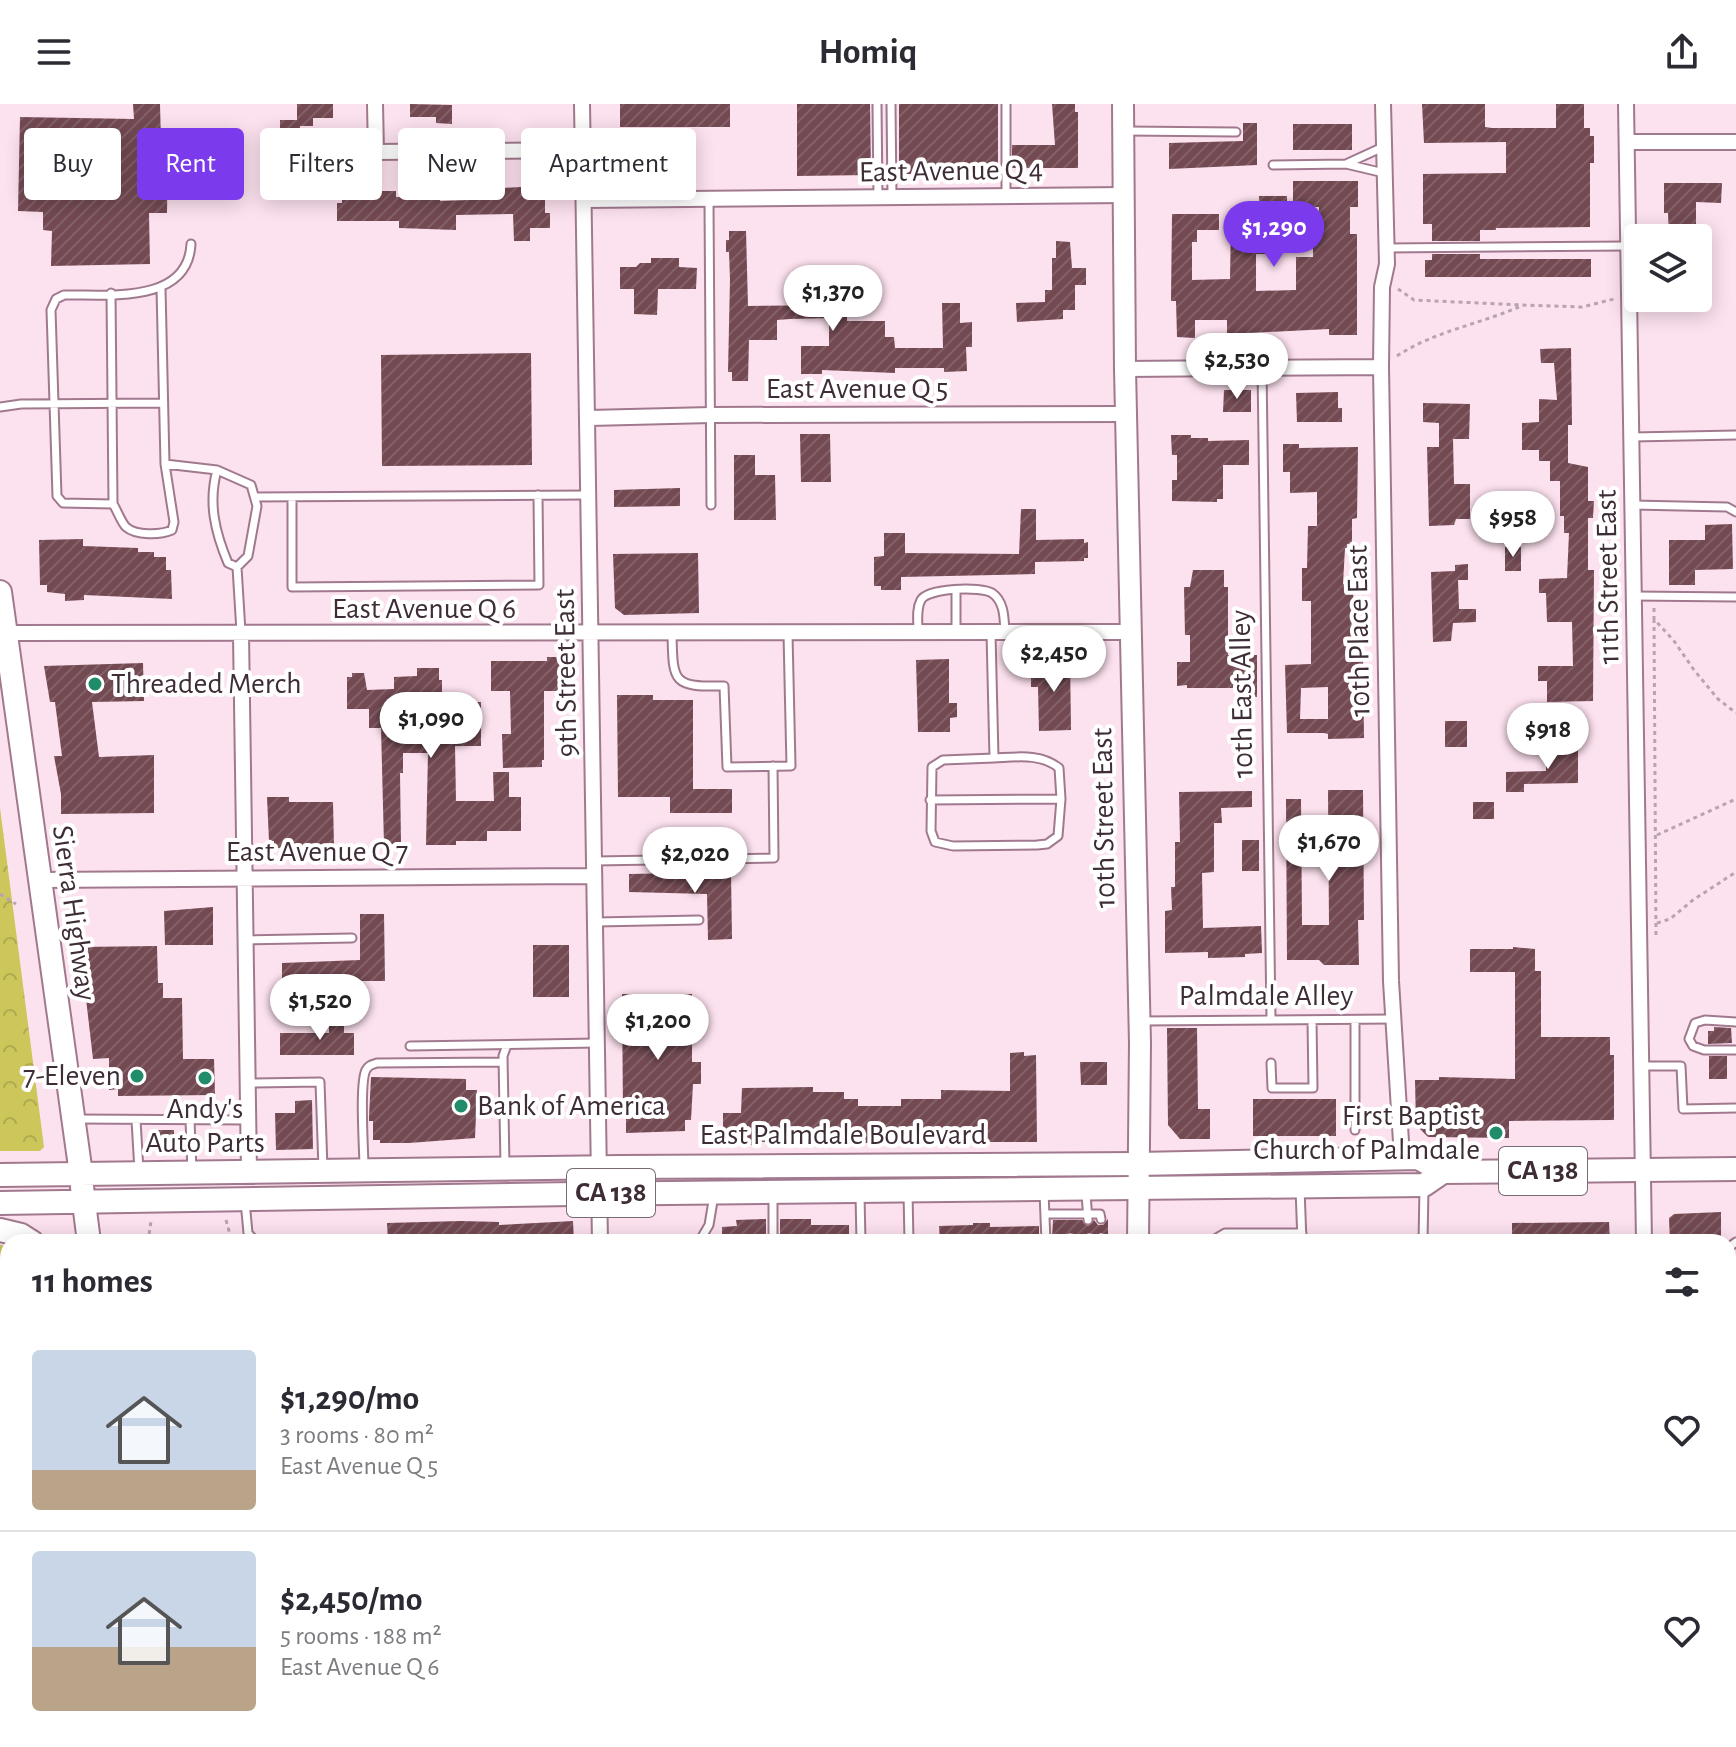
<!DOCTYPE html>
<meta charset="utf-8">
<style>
:root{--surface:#fff;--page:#f2f2f3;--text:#2b2b33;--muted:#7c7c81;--line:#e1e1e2;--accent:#7c3aed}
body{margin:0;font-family:"Alegreya Sans",sans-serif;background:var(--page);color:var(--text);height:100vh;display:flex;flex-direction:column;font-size:30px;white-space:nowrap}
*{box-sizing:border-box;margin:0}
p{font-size:26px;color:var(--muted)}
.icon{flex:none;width:44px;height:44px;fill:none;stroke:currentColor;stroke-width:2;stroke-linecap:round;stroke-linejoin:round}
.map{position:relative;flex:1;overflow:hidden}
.side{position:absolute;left:0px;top:1130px;width:1736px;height:514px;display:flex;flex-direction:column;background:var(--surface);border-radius:24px 24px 0 0;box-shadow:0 4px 20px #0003}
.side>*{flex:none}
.hud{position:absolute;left:24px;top:24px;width:800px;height:72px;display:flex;gap:16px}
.controls{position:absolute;left:1624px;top:120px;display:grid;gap:16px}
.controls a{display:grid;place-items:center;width:88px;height:88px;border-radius:8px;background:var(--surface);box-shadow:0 4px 20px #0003;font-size:40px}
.price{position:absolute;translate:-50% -68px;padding:0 18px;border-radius:28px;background:#fff;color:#222;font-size:26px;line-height:52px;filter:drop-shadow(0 2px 4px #0008)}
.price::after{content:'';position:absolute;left:50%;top:48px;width:24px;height:18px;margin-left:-12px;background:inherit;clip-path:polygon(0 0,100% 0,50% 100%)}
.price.on{background:var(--accent);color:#fff}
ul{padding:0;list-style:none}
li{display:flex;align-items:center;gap:24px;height:200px;padding:0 32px}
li+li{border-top:2px solid var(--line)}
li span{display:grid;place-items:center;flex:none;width:224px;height:160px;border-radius:8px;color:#555}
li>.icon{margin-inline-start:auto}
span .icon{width:96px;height:96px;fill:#fffc;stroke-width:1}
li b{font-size:34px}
h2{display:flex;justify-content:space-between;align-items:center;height:96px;padding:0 32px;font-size:34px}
.pill{padding:0 28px;border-radius:8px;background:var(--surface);box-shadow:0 4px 20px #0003;font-size:28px;line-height:72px}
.pill.on{background:var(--accent);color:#fff}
header{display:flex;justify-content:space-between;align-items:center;height:104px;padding:0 32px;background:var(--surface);font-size:36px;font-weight:700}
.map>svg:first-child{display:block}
.forest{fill:url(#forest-crowns)}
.building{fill:url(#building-hatch);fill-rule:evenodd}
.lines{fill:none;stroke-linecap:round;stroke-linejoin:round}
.service-casing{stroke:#a1798e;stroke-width:11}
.minor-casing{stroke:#a1798e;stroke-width:18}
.secondary-casing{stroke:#a1798e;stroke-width:24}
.primary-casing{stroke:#a1798e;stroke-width:26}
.trunk-casing{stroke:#a1798e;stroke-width:26}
.path{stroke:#baa3ae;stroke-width:3;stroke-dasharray:4 4;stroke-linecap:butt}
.service{stroke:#fff;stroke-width:7}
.minor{stroke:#fff;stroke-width:14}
.secondary{stroke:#fff;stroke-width:20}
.primary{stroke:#fff;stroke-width:22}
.trunk{stroke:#fff;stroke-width:22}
.poi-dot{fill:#218c6a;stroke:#fff;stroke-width:3}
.labels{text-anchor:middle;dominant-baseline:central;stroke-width:8;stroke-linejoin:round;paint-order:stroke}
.shield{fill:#fff;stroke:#786c72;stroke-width:2}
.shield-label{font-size:28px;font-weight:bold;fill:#3e2d36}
.street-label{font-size:30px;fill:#3e2d36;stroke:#fff}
.poi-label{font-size:30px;fill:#3e2d36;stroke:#fff;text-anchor:start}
</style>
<header><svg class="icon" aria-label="menu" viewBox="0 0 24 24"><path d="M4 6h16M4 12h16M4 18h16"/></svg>Homiq<svg class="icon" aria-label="share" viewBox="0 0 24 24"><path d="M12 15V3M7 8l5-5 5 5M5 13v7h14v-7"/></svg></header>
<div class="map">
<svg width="1736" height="1643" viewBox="0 0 1736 1643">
<defs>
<pattern id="forest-crowns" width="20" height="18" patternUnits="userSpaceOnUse" patternTransform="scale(2)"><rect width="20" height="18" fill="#ccc65b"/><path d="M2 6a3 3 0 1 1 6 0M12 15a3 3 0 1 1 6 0" fill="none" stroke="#b0aa50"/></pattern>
<pattern id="building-hatch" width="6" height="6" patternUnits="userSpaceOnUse" patternTransform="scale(2)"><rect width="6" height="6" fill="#734952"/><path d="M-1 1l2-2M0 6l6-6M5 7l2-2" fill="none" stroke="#836169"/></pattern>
</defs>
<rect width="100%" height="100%" fill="#fce1ee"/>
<path class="forest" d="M0 704 44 1043 40 1047H0Z
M0 1141 8 1142V1339L0 1277Z
M886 1636H1069L1091 1642 1117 1640V1643H888Z"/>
<path class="building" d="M133 0H160L161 38 168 39 167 109H149L150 160 51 162 52 127 43 126V108L18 107 20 13 134 15Z
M297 0H333V14H313V22H300V36H280V16H297Z
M410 0 452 1V20L436 19V13H410Z
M620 0H730V23H620Z
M797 0H870L871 71 797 72Z
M899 0H998V70H899Z
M1052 0H1075V8H1078V64H1012V41H1055Z
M1422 0H1485V23L1492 24H1556V0H1584V24H1590V32H1594V59H1590V123L1496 124V126H1480V137H1432V120H1423V70L1506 69V38L1424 39Z
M1243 19H1257V61L1169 65V39L1243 37Z
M1293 20H1352V46H1293Z
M1293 77H1358V103H1350V130H1357V231H1329V225L1227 230V216H1195V234L1177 233 1176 197H1171L1172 110H1219V126H1197V138H1192V176L1230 175 1231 116H1260L1259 92H1287V107H1276V150H1256V187L1296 186V153H1313V129H1319V103H1293Z
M1664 79H1722L1721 99 1696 98V132L1669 134 1668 109H1664Z
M536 82 538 88H545V109H550V124H530V137H514L513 110 456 111V126L399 124V117H337V99H342V91H371V87H396V93H422V85H440V97L469 96 482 94V91H486V85Z
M729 127H746L748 202 847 201V217H885V233H894L895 244H943L942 199H960V219L972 218V243H966L967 267 944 268V264H895V269L822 266V270H801V242H829V214L790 215 777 216V236H749L748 277H732V268H728L730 175 729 148H726V136H729Z
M1056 137 1070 138 1072 164H1086V181H1075V206H1063V215L1017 218 1016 199 1045 198V186H1052V154H1056Z
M1432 150H1480V155H1591V173H1425V156H1432Z
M651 154H679V163L697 164 696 185H658L657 211 634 210V185H620V163H636L640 159H651Z
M1571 244 1572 321H1568V359L1588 363V397H1594L1593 414H1588V466H1594L1593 597 1547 598V577H1538V562H1573L1572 518H1547L1546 489H1539V475L1567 474 1569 429H1564V412H1560V377H1550V357H1539V346H1522V319L1539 318V295L1557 296 1554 259H1541L1540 245Z
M531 249 532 361 382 362 381 251Z
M1224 286H1251V308H1223Z
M1338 288V304H1342V318H1297L1296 289Z
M1423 299 1470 300 1469 335H1453L1454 380H1470V415H1456L1454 421 1429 422 1427 343H1439V319L1423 318Z
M800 330H830L831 378H801Z
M1171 331H1191V334H1208V337L1249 336V361H1223V395H1217V398L1172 397V376H1177V351H1172Z
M1283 340H1299V344L1358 343 1357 414 1352 415V440H1347V444H1345L1343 480H1354L1351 529H1360V552H1363L1364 634 1328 635V630L1324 629H1287L1285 561 1311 560V497H1302V464H1307L1308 422H1317V388L1290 389V368H1283ZM1328 583V615H1300L1301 584Z
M734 351H755V371H775L776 416H734Z
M680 384V402L614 403V386Z
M1021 405H1036V436L1084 435V439L1088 438V454H1084V457L1035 458V470L901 473V486H881V482H874V453L884 452V429H905V449L1019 450Z
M1732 420 1733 465 1695 466V481H1669V436H1705V421Z
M83 435V442L138 444V448H154V453H166V466H171L172 495 84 491V496L65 497V490L47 488V481H40L39 436Z
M1505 443H1521V467H1505Z
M698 449 699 509 624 511 615 504 613 450Z
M1468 460V476H1458L1459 505H1476V518L1453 519 1451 537 1433 538 1431 468 1455 467V461Z
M1193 466H1224V483H1228V551H1257V593H1241V584H1187V581L1177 582V558H1190V531H1185L1184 483H1190Z
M547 553H556L566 563V587H544V656H542V663L503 664 502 630H511L510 587H491V557H547Z
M1037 554H1070L1071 626 1039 627 1038 583H1031V569H1038Z
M949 555V599H957V613L950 614V628H918L916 556Z
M143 559 144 597 92 598 99 653 154 651V709L61 710V690L54 652H62L55 598H50L44 562Z
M417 564H439V576H442V598H426L427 631 454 630V598H481V642H455L456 697H494L493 668H509V693H521V727H487V737H456V741H426L428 649H403V669H400L401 740H384L381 624H369V605H347V573H352V569H364L367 586 394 585V573L417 572Z
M617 591H653V596H693V685H732V709H670V693H618Z
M1445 617H1467V643H1445Z
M1578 645V679L1524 680V688H1506V668L1546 667V646Z
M1328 686H1363L1364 816H1358L1359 861H1324L1319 856H1287L1286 695H1301L1302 821H1329Z
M1252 687V703L1221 704 1222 719H1214V768L1202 769 1203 824 1261 822 1262 849 1245 850V853L1208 854V848L1165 849V807L1172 806 1171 783H1175V738H1180L1179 688Z
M267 693H289V698H333L334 742 274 744V737H269Z
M1473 698H1494V715H1473Z
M1242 736H1259V767H1242Z
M731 768 732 835 708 836 707 790 629 788V770Z
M213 803V841H165L164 807Z
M360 810H384L385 877H282V859L360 856Z
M533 841H569V893H533Z
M157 842 158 879H163V894H182L183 955H214L215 991 118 992V985L109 986V954L93 955 80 843Z
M1513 843 1535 845V867H1541V933H1610V951H1614V1016L1509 1017V1034L1428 1033 1416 1021 1415 976H1439V973L1515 975V868H1470V845H1513Z
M622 890H692V958H701V980H693L691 1016H685V1027L626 1029V1009H623Z
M329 913H344V929H354V951H280V929H329Z
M1714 923 1731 924 1732 939 1708 940V927H1714Z
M1167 924H1197L1198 1005H1210V1035H1180L1168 1021Z
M1024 948V952L1036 951 1037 1038H957L955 1033 896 1031V1039H834V1037L762 1038V1041H742V1033L723 1032V1009H741L742 984 813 983V988H844V995H858V1002H901V995H941V986L1010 987V949Z
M1709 952H1727V975H1709Z
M1080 958H1107V981H1081Z
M371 973 466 975V986H477L475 1034 409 1039H380V1036H373V1017H369V1013Z
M1253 995H1336V1032H1253Z
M312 996 313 1045 276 1046 275 1009H295V997Z
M155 1026H174V1044H155Z
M1721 1108V1138H1670L1669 1114 1674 1110Z
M766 1115V1138H722V1123L737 1122 736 1116Z
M780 1115H811V1121H849V1138H780Z
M1108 1115V1131L1100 1129 1095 1135 1093 1130 1088 1129 1083 1135H1076L1074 1130 1069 1129 1064 1135H1052L1053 1116H1082L1088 1122 1094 1116 1098 1121H1103Z
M461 1117 499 1118V1121L573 1117 574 1138H388L387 1119Z
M1609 1118 1610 1138H1512V1119Z
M973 1119H990V1123L1039 1122V1136H1031V1138H940L939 1122 973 1121Z"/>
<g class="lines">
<g class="service-casing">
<path id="service" d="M877 0 878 93
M891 0 892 93
M1006 0V92
M1126 27 1236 28
M1346 60 1383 43
M1273 61 1346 60 1384 69
M709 97 711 401
M1387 144 1628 142
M111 189 113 400C117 406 121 418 126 423 136 432 161 431 172 426L174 418 165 360 161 184
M1262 264 1271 916
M0 303 21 300 162 299
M1632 333 1736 331
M165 360 217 366 251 381 257 402 248 452 237 463 228 459C215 428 208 399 217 366
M255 393 587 391
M292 393V483L539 481 538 391
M113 400 63 399 57 392 51 206 56 195 64 191C106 190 188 201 191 140
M1633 401 1727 403 1736 408
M237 463 241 528
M956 486V527
M1634 492 1736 493
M918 527C918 517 916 505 921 496 927 484 981 482 992 489 1005 498 1004 515 1005 529
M991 529 994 654 943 656 932 663 931 727 935 738 953 742 1037 741 1047 740 1058 732 1061 695 1059 664C1041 649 1016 653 994 654
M672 531C673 579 673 583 724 582L727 663 791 662 788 530
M930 696 1061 695
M594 757 774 754 773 662
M596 818 699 816
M246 836 352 834
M1355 916V1026
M1141 917 1393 915
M1736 918 1705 916 1695 919 1689 935 1693 942 1704 946H1736
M410 942 597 939
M1271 959 1272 984H1313L1312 916
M1642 962H1681L1683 1005 1736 1004
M248 979 320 978 323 1065
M75 1015 249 1016
M136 1016 139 1067
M190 1016 192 1067
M505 1062 503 952 507 941
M364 1064C364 1046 359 979 366 966 369 961 371 961 377 959L503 958
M1300 1084 1302 1138
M908 1088 909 1138
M1044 1088 1046 1138
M1086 1090 1088 1116
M773 1091V1138
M860 1091 861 1138
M245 1097 248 1129 256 1138
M1045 1110H1100L1101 1115
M1070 1135V1138
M1089 1135V1138
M1103 1135V1138
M699 1138 709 1121 714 1091
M1210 1138 1225 1129H1302
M1423 1138 1424 1083
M1728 1144 1736 1138
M1728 1206 1736 1204
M1728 1352H1736
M1728 1611H1736
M1403 1636V1643"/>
</g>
<g class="minor-casing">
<path id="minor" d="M375 0 376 48
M582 0 600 1138
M1383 0 1387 160 1382 183 1381 263 1391 877 1402 1054
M1626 0 1644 1138
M1627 38H1736
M330 52 376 48 583 46
M585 96 1125 91
M1125 265 1381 263
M589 314 711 311 1126 310
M5 529 1130 528
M241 531 249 1068
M39 776 594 772
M608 1636V1643
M1653 1636V1643"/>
</g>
<g class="secondary-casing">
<path id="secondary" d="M1123 0 1125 265 1140 939 1138 1138
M1144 1636 1145 1643"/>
</g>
<g class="primary-casing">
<path id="primary" d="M0 488 81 1070"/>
</g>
<g class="trunk-casing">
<path id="trunk" d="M0 1071 621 1063 1138 1060 1418 1054 1443 1068 1736 1065
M82 1083 89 1138
M0 1099 574 1090 1424 1081 1443 1068
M0 1126 21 1131 32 1138
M151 1636 152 1643"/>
</g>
<path class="path" d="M1398 185 1414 196 1522 201 1582 203 1614 195
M1397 252C1433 228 1479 220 1519 203
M1654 504V515L1674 537 1694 566 1718 595 1736 609
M1654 515 1656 835
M1657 731 1736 695
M0 790 16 800
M1657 819 1670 815 1693 796 1736 768
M226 1116 232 1138
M148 1138 151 1117
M71 1636 72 1643
M338 1636 340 1641 349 1643
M908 1636 913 1643
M1083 1636 1091 1638 1120 1637
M181 1639 190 1636
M1035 1643 1036 1636"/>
<use href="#service" class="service"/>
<use href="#minor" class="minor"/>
<use href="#secondary" class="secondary"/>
<use href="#primary" class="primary"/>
<use href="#trunk" class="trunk"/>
</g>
<g class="poi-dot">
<circle cx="95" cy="580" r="8"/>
<circle cx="137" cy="972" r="8"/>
<circle cx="205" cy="974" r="8"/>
<circle cx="461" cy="1002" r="8"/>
<circle cx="1496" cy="1029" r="8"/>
</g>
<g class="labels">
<g class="shield">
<rect x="1499" y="1043" width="88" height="48" rx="6"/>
<rect x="567" y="1065" width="88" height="48" rx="6"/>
</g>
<g class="shield-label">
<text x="1543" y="1067">CA 138</text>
<text x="611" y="1089">CA 138</text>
</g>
<g class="street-label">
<text transform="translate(951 67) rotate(-1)">East Avenue Q 4</text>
<text x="857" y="285">East Avenue Q 5</text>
<text transform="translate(1608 473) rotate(-91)">11th Street East</text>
<text x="424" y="505">East Avenue Q 6</text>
<text transform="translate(1359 527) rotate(-91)">10th Place East</text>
<text transform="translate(566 569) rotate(-91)">9th Street East</text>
<text transform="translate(1242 590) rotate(-91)">10th East Alley</text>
<text transform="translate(1104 714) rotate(-91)">10th Street East</text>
<text x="317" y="748">East Avenue Q 7</text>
<text transform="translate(74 809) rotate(82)">Sierra Highway</text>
<text x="1266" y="892">Palmdale Alley</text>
<text x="843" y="1031">East Palmdale Boulevard</text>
</g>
<g class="poi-label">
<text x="111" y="580">Threaded Merch</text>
<text x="121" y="972" text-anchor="end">7-Eleven</text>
<text x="477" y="1002">Bank of America</text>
<text x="205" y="1005" text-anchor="middle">Andy's<tspan x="205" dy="34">Auto Parts</tspan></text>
<text x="1480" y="1012" text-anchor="end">First Baptist<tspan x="1480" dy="34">Church of Palmdale</tspan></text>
</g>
</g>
</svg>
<div class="controls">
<a><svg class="icon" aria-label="layers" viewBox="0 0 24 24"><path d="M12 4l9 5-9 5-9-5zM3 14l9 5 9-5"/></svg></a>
</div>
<b class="price on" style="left:1274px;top:165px">$1,290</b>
<b class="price" style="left:833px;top:229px">$1,370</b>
<b class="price" style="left:1237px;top:297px">$2,530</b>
<b class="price" style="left:1513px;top:455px">$958</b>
<b class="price" style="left:1054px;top:590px">$2,450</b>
<b class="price" style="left:431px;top:656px">$1,090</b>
<b class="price" style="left:1548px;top:667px">$918</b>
<b class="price" style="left:1329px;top:779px">$1,670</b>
<b class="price" style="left:695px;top:791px">$2,020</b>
<b class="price" style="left:320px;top:938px">$1,520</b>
<b class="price" style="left:658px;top:958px">$1,200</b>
<div class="hud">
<a class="pill">Buy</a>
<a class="pill on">Rent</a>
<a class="pill">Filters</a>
<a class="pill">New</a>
<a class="pill">Apartment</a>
</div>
<section class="side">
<h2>11 homes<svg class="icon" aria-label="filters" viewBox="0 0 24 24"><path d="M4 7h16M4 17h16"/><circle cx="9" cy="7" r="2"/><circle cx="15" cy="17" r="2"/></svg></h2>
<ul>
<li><span style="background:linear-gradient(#c9d6e8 75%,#b9a48a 0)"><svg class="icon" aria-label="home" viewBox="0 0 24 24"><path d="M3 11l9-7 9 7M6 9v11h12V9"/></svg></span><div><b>$1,290/mo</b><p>3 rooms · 80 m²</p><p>East Avenue Q 5</p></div><svg class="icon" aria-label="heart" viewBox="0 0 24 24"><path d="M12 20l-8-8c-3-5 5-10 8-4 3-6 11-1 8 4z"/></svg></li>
<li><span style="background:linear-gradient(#c9d6e8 60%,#b9a48a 0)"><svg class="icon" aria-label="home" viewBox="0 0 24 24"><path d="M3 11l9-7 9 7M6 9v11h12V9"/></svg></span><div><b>$2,450/mo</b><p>5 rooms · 188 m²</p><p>East Avenue Q 6</p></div><svg class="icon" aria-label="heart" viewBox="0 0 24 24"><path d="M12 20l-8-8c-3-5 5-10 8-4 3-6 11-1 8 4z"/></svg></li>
</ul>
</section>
</div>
